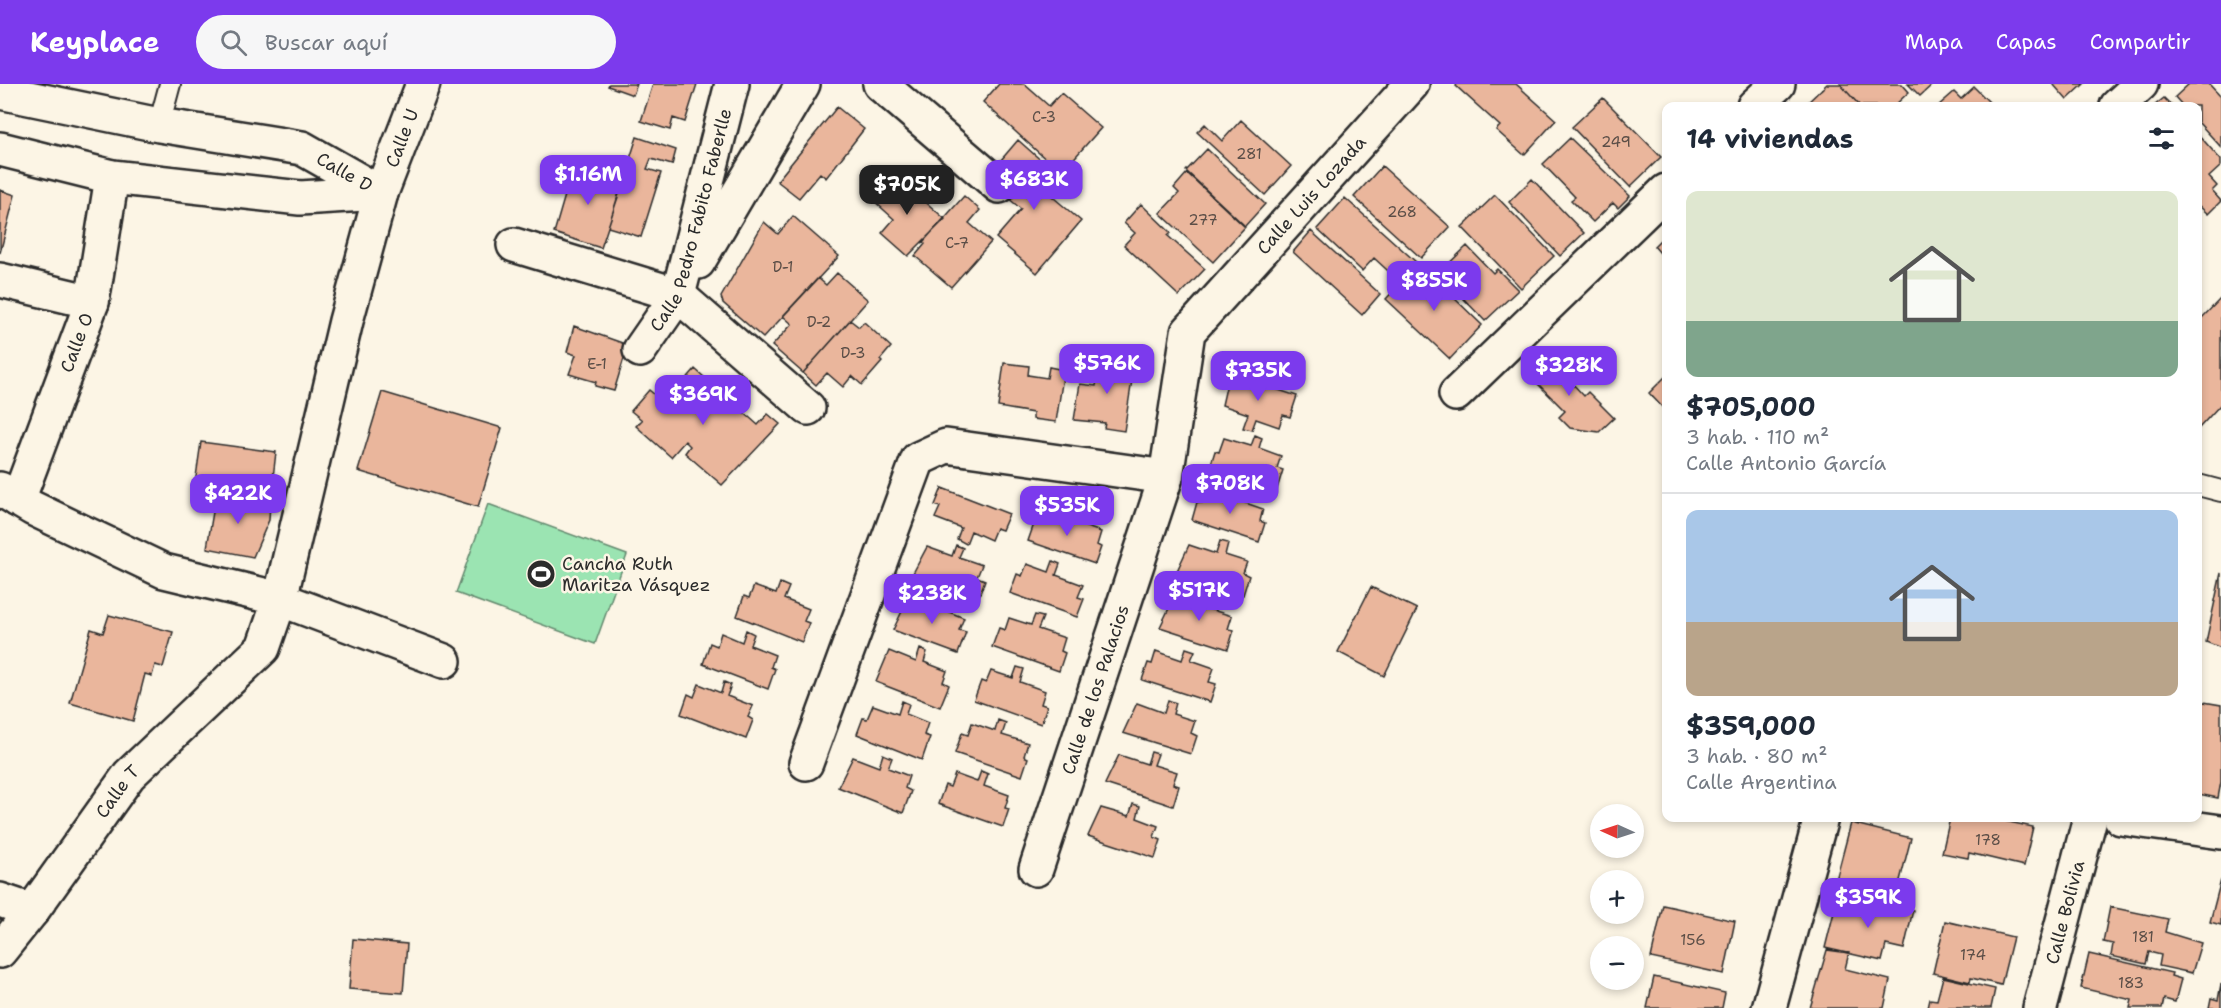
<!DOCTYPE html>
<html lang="es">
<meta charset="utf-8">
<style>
:root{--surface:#fff;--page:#f6f6f7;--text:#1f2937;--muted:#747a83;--line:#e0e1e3;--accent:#7c3aed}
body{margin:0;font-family:"Shantell Sans",sans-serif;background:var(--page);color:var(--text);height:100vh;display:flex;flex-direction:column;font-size:22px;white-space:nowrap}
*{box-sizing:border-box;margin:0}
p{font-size:20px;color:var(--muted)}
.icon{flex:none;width:33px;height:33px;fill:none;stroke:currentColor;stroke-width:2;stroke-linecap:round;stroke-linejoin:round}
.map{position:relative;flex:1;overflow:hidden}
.side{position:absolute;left:1662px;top:18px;width:540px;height:720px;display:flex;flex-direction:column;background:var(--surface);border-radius:12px;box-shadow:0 3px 9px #0003}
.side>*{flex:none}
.needle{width:39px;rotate:273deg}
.controls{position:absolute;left:1590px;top:720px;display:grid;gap:12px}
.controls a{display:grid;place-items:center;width:54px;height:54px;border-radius:50%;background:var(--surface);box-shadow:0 3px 9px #0003;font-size:30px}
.price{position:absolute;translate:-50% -51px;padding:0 14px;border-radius:12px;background:var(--accent);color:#fff;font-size:20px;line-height:39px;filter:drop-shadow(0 2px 3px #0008)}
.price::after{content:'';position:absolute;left:50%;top:36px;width:18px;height:14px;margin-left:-9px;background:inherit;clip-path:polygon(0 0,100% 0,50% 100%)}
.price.selected{background:#222;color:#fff}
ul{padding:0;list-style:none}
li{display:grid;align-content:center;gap:12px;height:318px;padding:0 24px}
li+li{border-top:2px solid var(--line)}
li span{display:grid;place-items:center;height:186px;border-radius:12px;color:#555}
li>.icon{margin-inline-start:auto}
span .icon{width:108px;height:108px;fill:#fffc;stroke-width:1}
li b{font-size:26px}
h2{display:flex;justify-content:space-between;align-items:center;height:72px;padding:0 24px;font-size:26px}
header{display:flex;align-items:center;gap:36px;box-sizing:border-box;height:84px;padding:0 30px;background:var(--accent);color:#fff}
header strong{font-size:28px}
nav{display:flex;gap:33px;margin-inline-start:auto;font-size:21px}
.search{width:420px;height:54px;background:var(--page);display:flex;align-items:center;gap:15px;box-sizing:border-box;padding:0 21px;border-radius:33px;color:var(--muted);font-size:22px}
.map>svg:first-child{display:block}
.green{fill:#9be4b2;stroke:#63886e;stroke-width:1.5}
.building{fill:#eab69c;stroke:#2b2b2b;stroke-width:1.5}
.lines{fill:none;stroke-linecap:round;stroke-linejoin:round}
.lane-casing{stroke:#2b2b2b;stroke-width:24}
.street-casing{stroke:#2b2b2b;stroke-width:38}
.lane{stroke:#fcf5e5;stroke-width:20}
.street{stroke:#fcf5e5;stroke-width:33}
.labels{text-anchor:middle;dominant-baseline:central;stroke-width:5;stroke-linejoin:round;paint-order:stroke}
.number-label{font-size:15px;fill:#5b4e47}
.street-label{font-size:18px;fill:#2b2b2b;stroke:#fcf5e5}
.poi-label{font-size:18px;fill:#2b2b2b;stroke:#fcf5e5;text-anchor:start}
</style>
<header>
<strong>Keyplace</strong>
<div class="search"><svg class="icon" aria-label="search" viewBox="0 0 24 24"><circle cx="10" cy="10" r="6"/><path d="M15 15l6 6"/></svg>Buscar aquí</div>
<nav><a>Mapa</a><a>Capas</a><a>Compartir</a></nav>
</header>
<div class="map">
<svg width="2221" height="924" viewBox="0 0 2221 924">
<rect width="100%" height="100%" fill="#fcf5e5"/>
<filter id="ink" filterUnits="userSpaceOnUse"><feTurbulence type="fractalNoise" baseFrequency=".0167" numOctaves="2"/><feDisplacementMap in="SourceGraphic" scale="12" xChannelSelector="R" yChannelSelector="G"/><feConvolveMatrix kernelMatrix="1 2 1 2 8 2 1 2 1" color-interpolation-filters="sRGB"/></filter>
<g filter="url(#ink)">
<path class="green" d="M488 420 627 471 595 560 456 509Z"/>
<path class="building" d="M609 0H637L633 11 608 2Z
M653 0H697L685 38 673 34 670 46 641 37Z
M999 0H1024L1049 22 1061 9 1101 44 1061 89 983 18Z
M1457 0H1516L1556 36 1524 71 1496 46 1500 42 1456 2Z
M1827 0H1840L1860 22H1804Z
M1840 0H1902L1909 8 1894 22H1860Z
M1908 0H1933L1920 12Z
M2053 0H2084L2067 16Z
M2189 0H2209L2221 13V63L2198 38V22H2183L2175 13Z
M1974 3 1993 22H1938L1954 8 1961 15Z
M1603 14 1661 73 1630 103 1572 43Z
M2164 14 2172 22H2154Z
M837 23 864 45 826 94 820 89 799 114 777 97Z
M1241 36 1291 82 1265 111 1197 48 1205 40 1222 57Z
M2198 50 2221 76V82L2209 93 2217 102 2212 107 2221 117 2208 130 2198 121Z
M637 53 676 66 672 81 651 75 647 85 661 89 641 153 608 143Z
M1570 54 1630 112 1618 124 1613 119 1593 138 1571 116 1575 113 1543 80Z
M1018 56 1053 87 1040 102 1081 137 1037 189 996 154 1021 125 1000 107 1016 89 1001 76Z
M1207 65 1265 120 1245 142 1186 87Z
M575 77 598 84 596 90 623 98 601 164 554 149Z
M1382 82 1450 143 1421 174 1354 113Z
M1187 89 1245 143 1213 178 1160 129 1179 109 1174 104Z
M896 92 945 135 908 172 882 149 894 135 874 117Z
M1532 95 1584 149 1560 172 1509 118Z
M0 106 15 111 0 169Z
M1495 111 1554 172 1521 204 1462 143Z
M964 112 980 126 969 139 991 158 951 203 915 172 925 160 923 158Z
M1345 114 1416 178 1399 197 1374 174 1362 187 1317 145Z
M1141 120 1171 149 1168 152 1205 185 1179 212 1124 161 1135 149 1124 139Z
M793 132 839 172 763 254 723 219 721 213 764 138 778 150Z
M1311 147 1380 210 1362 231 1293 168Z
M1666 150V176L1654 162Z
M1467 162 1493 189 1497 185 1518 206 1485 237 1439 189Z
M1419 180 1482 241 1450 275 1386 215Z
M837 189 868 216 803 289 772 262 792 240 783 232 818 194 826 201Z
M2221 214V320L2198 345V238Z
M850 236 859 243 864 238 891 263 880 276 882 278 862 301 852 292 843 303 827 289 816 301 803 289Z
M574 242 628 261 614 307 595 302 596 298 569 290 576 271 567 268Z
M1544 269 1584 312 1588 308 1614 334 1599 348 1570 344 1559 333 1565 327 1525 287Z
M1101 272 1135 277 1124 347 1104 344 1105 339 1074 336 1080 300 1096 302Z
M1004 279 1029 282 1028 291 1047 294 1049 283 1064 286 1056 338 1033 335V329L998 323Z
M695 285 758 341 768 330 780 340 722 401 685 369 690 362 685 357 671 373 636 342 642 336 631 327 649 306 661 316 666 311 670 314Z
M1229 290 1297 312 1290 333 1283 331 1279 343 1256 335 1252 346 1243 344 1248 330 1222 321Z
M1666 292V327L1649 309Z
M382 308 502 344 478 423 358 387Z
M1255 351 1262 354 1259 364 1281 372 1277 384 1283 386 1277 405 1210 383 1215 367 1219 368 1224 354 1251 362Z
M201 358 276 368 271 411 195 400Z
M942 404 1009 430 1002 446 996 444 991 456 971 447 966 460 957 455 961 444 935 434 940 423 935 421Z
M1236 404 1244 407 1240 417 1263 425 1260 437 1265 439 1259 458 1192 436 1197 418 1202 419 1206 407 1232 416Z
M216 410 270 419 269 436 253 473 207 464Z
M1072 425 1079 428 1075 439 1101 448 1097 461 1101 463 1095 480 1028 457 1035 437 1041 440 1045 427 1068 436Z
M1220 457 1228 459 1225 471 1247 478 1243 489 1249 492 1243 511 1176 489 1189 461 1216 470Z
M956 461 963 464 959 473 982 481 977 493 985 496 977 518 911 493 927 463 952 472Z
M1053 477 1060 480 1056 491 1083 501 1078 513 1084 515 1077 533 1010 509 1017 490 1022 492 1027 480 1049 488Z
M2221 489V564L2206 558Z
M780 499 789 503 784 515 809 525 804 537 809 539 802 558 737 532 744 512 749 514 754 502 776 510Z
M1371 503 1417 525 1384 592 1338 568Z
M1205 511 1214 513 1209 525 1232 532 1228 545 1234 546 1228 565 1160 543 1174 514 1201 523Z
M937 513 946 516 942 525 964 534 959 546 966 548 958 570 893 546 908 515 933 525Z
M109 531 173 548 163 583 155 581 152 592 145 590 133 637 70 619 91 545 103 549Z
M1035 531 1043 533 1038 545 1065 554 1061 567 1065 569 1059 587 992 563 999 544 1005 546 1009 534 1031 541Z
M746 546 754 550 750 561 775 571 771 583 775 585 768 605 703 580 710 559 717 562 721 549 742 558Z
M1186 564 1195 567 1191 576 1214 584 1209 598 1216 600 1210 618 1142 596 1148 579 1152 580 1156 567 1182 576Z
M920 565 927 568 924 578 947 587 943 598 949 601 940 623 876 598 889 567 916 578Z
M1017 583 1024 585 1020 598 1045 607 1041 620 1047 622 1041 640 974 616 981 597 986 599 991 587 1013 594Z
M724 598 731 601 727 612 753 622 748 633 753 636 746 655 681 630 688 610 694 613 699 600 721 609Z
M1168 616 1176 619 1173 630 1195 637 1191 649 1197 652 1191 670 1123 649 1137 619 1164 629Z
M902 617 909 620 906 630 928 639 924 651 930 653 922 676 857 650 863 634 867 635 873 621 898 630Z
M2198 617 2221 621V698L2218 714 2198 710Z
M998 636 1006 639 1002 651 1028 659 1024 672 1028 674 1022 692 955 669 962 649 968 651 972 639 995 647Z
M1151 668 1158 670 1154 681 1177 688 1173 700 1179 702 1173 722 1105 700 1119 671 1147 680Z
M883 670 892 674 888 684 909 692 905 704 911 707 903 729 838 703 853 673 879 683Z
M981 687 988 690 984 702 1009 711 1005 724 1009 725 1003 743 938 720 945 701 950 703 955 690 977 698Z
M1133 720 1140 722 1137 734 1158 742 1154 753 1161 756 1155 774 1088 752 1101 724 1129 732Z
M1950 734H1990L2033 743 2024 782 1969 769 1968 774 1942 769Z
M1851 739 1911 754 1896 812 1836 796Z
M2221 796V841L2210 838Z
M1837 816 1882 827 1884 819 1913 826 1904 865 1886 861 1882 877 1825 864Z
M1663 821 1735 837 1724 890 1651 874Z
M2110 823 2168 835 2165 848 2201 859 2192 889 2159 882 2161 871 2149 868 2146 880 2111 872 2113 860 2103 858Z
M1945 837 2013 853 2001 901 1971 894 1970 898 1933 889Z
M353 855 407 860 403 909 349 905Z
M1827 866 1849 869 1845 885 1890 896 1884 924H1810Z
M2089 870 2172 889 2171 892 2181 895 2175 918 2164 915 2162 924H2130L2132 916 2081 904Z
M1654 893 1725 909 1722 924H1647Z
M1943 893 1995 905 1991 924H1928L1930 915 1937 916Z
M2221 900V924H2209L2211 914 2218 916Z"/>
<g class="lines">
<g class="lane-casing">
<path id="lane" d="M159 41 170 0
M2198 401 2221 407"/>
</g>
<g class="street-casing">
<g id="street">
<path d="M880 0 999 102"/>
<path id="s1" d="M0 8 159 41 302 64 381 109"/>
<path d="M1754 22 1778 0"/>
<path d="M2117 22 2141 0"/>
<path d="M0 65 112 93 300 114 381 109"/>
<path d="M514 161 678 211 808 324"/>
<path d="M698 178 803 0"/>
<path d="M0 196 92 218"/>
<path id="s2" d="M640 266 678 211 732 0"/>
<path d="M1456 310 1666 107"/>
<path d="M0 405 32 424 164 487 280 515 444 577"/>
<path id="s3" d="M18 416 92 218 112 93"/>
<path d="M806 679 918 375 946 362 1166 393"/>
<path d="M2121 734 2221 748"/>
<path id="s4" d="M1036 785 1166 393 1188 248 1412 0"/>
<path d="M0 816 32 827"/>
<path id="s5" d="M0 867 32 827 129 691 263 564 280 515 346 237 381 109 423 0"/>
<path d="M1769 924 1821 734"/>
<path id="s6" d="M2040 924 2090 734"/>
</g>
</g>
<use href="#lane" class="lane"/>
<use href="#street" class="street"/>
</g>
</g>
<defs>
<g id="stadium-disc" transform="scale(1.5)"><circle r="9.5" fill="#2b2b2b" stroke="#fcf5e5"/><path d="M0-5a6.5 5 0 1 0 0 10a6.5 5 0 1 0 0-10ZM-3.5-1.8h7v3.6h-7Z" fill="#fff"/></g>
</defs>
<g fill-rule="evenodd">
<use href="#stadium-disc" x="541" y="490"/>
</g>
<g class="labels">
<g class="number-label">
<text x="1044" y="33">C-3</text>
<text x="1616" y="58">249</text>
<text x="1249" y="70">281</text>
<text x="1402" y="128">268</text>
<text x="1203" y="136">277</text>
<text x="957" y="159">C-7</text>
<text x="783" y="183">D-1</text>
<text x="819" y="238">D-2</text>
<text x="853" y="269">D-3</text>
<text x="597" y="280">E-1</text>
<text x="1988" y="756">178</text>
<text x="2143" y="853">181</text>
<text x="1693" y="856">156</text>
<text x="1973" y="871">174</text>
<text x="2131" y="899">183</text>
</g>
<g class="street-label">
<text stroke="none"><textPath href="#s5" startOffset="932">Calle U</textPath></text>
<text stroke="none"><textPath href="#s1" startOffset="356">Calle D</textPath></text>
<text stroke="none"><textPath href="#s4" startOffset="744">Calle Luis Lozada</textPath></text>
<text stroke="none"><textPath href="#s2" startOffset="142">Calle Pedro Fabito Faberlle</textPath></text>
<text stroke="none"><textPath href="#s3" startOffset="168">Calle O</textPath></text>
<text stroke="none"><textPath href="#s4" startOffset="189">Calle de los Palacios</textPath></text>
<text stroke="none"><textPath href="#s5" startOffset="198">Calle T</textPath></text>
<text stroke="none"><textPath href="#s6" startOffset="99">Calle Bolivia</textPath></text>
</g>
<g class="poi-label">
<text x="562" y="480">Cancha Ruth<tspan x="562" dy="21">Maritza Vásquez</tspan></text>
</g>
</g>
</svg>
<div class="controls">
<a><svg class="needle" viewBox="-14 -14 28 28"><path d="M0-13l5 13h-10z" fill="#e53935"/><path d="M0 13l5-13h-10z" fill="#747a83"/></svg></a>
<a>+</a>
<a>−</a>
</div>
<b class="price" style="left:588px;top:122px">$1.16M</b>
<b class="price" style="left:1034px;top:127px">$683K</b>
<b class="price selected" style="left:907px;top:132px">$705K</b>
<b class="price" style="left:1434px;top:228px">$855K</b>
<b class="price" style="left:1107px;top:311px">$576K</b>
<b class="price" style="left:1569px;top:313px">$328K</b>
<b class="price" style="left:1258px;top:318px">$735K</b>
<b class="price" style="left:703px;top:342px">$369K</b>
<b class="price" style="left:1230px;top:431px">$708K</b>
<b class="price" style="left:238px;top:441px">$422K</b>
<b class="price" style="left:1067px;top:453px">$535K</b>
<b class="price" style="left:1199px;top:538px">$517K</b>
<b class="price" style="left:932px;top:541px">$238K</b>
<b class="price" style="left:1868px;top:845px">$359K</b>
<section class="side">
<h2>14 viviendas<svg class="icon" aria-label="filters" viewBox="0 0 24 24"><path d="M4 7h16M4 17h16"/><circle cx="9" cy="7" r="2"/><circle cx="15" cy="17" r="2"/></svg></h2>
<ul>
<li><span style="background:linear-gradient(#dfe7d0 70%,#7fa58c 0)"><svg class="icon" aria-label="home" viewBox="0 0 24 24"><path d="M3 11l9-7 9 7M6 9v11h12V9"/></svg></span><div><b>$705,000</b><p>3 hab. · 110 m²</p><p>Calle Antonio García</p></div></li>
<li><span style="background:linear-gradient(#a9c7e8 60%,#b9a48a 0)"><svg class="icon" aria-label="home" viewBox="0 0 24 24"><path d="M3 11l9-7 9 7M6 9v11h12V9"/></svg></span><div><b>$359,000</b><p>3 hab. · 80 m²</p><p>Calle Argentina</p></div></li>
</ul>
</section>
</div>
